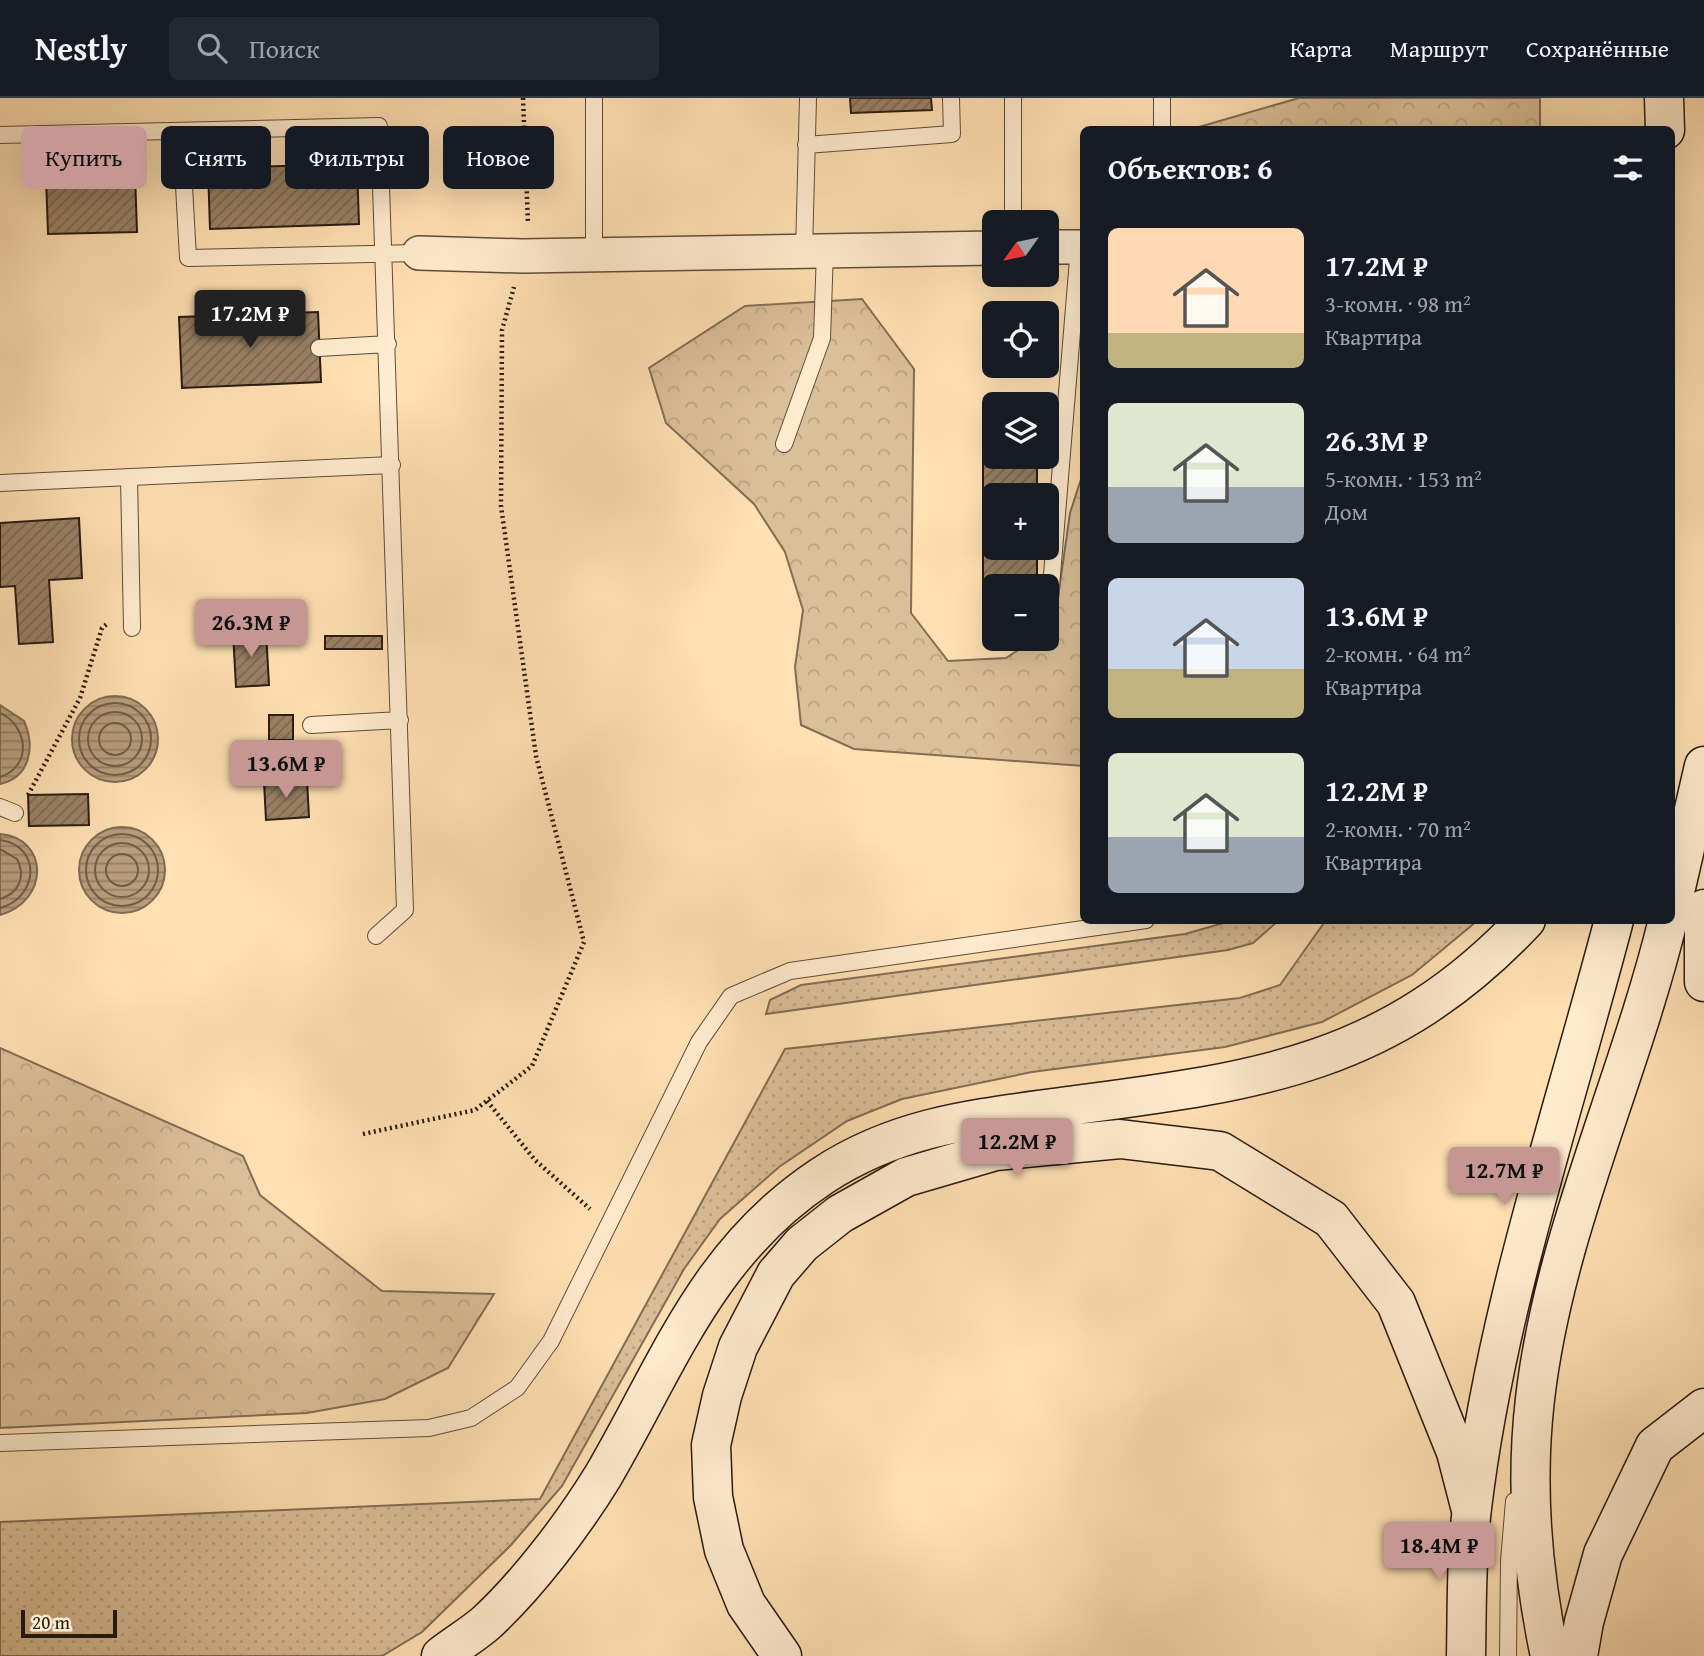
<!DOCTYPE html>
<html lang="ru">
<meta charset="utf-8">
<style>
:root{--surface:#171b24;--page:#242831;--text:#f1f3f6;--muted:#9ea1a6;--line:#363941;--accent:#c59692}
body{margin:0;font-family:"Gentium Book Plus",serif;background:var(--page);color:var(--text);height:100vh;display:flex;flex-direction:column;font-size:26px;white-space:nowrap}
*{box-sizing:border-box;margin:0}
p{font-size:23px;color:var(--muted)}
.icon{flex:none;width:38px;height:38px;fill:none;stroke:currentColor;stroke-width:2;stroke-linecap:round;stroke-linejoin:round}
.map{position:relative;flex:1;overflow:hidden}
.panel{position:absolute;left:1080px;top:28px;width:595px;height:798px;display:flex;flex-direction:column;background:var(--surface);border-radius:10px;box-shadow:0 7px 28px #0002}
.panel>*{flex:none}
.hud{position:absolute;left:21px;top:28px;width:665px;height:63px;display:flex;gap:14px}
.needle{width:46px;rotate:237deg}
.controls{position:absolute;left:982px;top:112px;display:grid;gap:14px}
.controls a{display:grid;place-items:center;width:77px;height:77px;border-radius:10px;background:var(--surface);box-shadow:0 7px 28px #0002;font-size:35px}
.scale{position:absolute;left:21px;bottom:18px;width:96px;box-sizing:border-box;padding-left:7px;border:4px solid #2a1b12;border-top:0;font-size:19px;line-height:24px;white-space:nowrap;color:#2a1b12;-webkit-text-stroke:5px #ffebce;paint-order:stroke}
.price{position:absolute;translate:-50% -60px;padding:0 16px;border-radius:7px;background:var(--accent);color:#111;font-size:23px;line-height:46px;filter:drop-shadow(0 2px 4px #0008)}
.price::after{content:'';position:absolute;left:50%;top:42px;width:21px;height:16px;margin-left:-10px;background:inherit;clip-path:polygon(0 0,100% 0,50% 100%)}
.price.active{background:#222;color:#fff}
ul{padding:0;list-style:none}
li{display:flex;align-items:center;gap:21px;height:175px;padding:0 28px}
li span{display:grid;place-items:center;flex:none;width:196px;height:140px;border-radius:10px;color:#555}
li>.icon{margin-inline-start:auto}
span .icon{width:84px;height:84px;fill:#fffc;stroke-width:1}
li b{font-size:30px}
h2{display:flex;justify-content:space-between;align-items:center;height:84px;padding:0 28px;font-size:30px}
.chip{padding:0 24px;border-radius:10px;background:var(--surface);box-shadow:0 7px 28px #0002;font-size:24px;line-height:63px}
.chip.active{background:var(--accent);color:#111}
header{display:flex;align-items:center;gap:42px;box-sizing:border-box;height:98px;padding:0 35px;background:var(--surface);border-bottom:2px solid var(--line)}
header strong{font-size:33px}
nav{display:flex;gap:38px;margin-inline-start:auto;font-size:24px}
.search{width:490px;height:63px;background:var(--page);display:flex;align-items:center;gap:18px;box-sizing:border-box;padding:0 24px;border-radius:10px;color:var(--muted);font-size:26px}
.map>svg:first-child{display:block}
.grass{fill:url(#grass-dots);stroke:#826d55;stroke-width:2}
.forest{fill:url(#forest-crowns);stroke:#826d55;stroke-width:2}
.water{fill:url(#water-rules);stroke:#7f6952;stroke-width:2}
.lines{fill:none;stroke-linecap:round;stroke-linejoin:round}
.shore{stroke:#705c47;stroke-width:2}
.building{fill:url(#building-hatch);stroke:#2a1b12;stroke-width:2}
.lane-casing{stroke:#5f4c3a;stroke-width:18}
.street-casing{stroke:#5f4c3a;stroke-width:36}
.secondary-casing{stroke:#2a1b12;stroke-width:41}
.path{stroke:#2a1b12;stroke-width:4.5;stroke-dasharray:2 3.5;stroke-linecap:butt}
.lane{stroke:#ffebce;stroke-width:16}
.street{stroke:#ffebce;stroke-width:33}
.secondary{stroke:#ffebce;stroke-width:38}
</style>
<header>
<strong>Nestly</strong>
<div class="search"><svg class="icon" aria-label="search" viewBox="0 0 24 24"><circle cx="10" cy="10" r="6"/><path d="M15 15l6 6"/></svg>Поиск</div>
<nav><a>Карта</a><a>Маршрут</a><a>Сохранённые</a></nav>
</header>
<div class="map">
<svg width="1704" height="1558" viewBox="0 0 1704 1558">
<defs>
<pattern id="grass-dots" width="8" height="8" patternUnits="userSpaceOnUse" patternTransform="scale(1.75)"><rect width="8" height="8" fill="#dbbf98"/><path d="M2 2h.1M6 6h.1" fill="none" stroke="#bca482" stroke-width="1.8" stroke-linecap="round"/></pattern>
<pattern id="forest-crowns" width="20" height="18" patternUnits="userSpaceOnUse" patternTransform="scale(1.75)"><rect width="20" height="18" fill="#dbbf98"/><path d="M2 6a3 3 0 1 1 6 0M12 15a3 3 0 1 1 6 0" fill="none" stroke="#bca482"/></pattern>
<pattern id="water-rules" width="6" height="5" patternUnits="userSpaceOnUse" patternTransform="scale(1.75)"><rect width="6" height="5" fill="#b79d7c"/><path d="M0 2.5h6" fill="none" stroke="#957f64"/></pattern>
<pattern id="building-hatch" width="6" height="6" patternUnits="userSpaceOnUse" patternTransform="scale(1.75)"><rect width="6" height="6" fill="#998166"/><path d="M-1 1l2-2M0 6l6-6M5 7l2-2" fill="none" stroke="#7d6953"/></pattern>
</defs>
<rect width="100%" height="100%" fill="#ffe0b3"/>
<filter id="stains"><feTurbulence type="fractalNoise" baseFrequency=".00286" numOctaves="4"/><feColorMatrix values="0 0 0 0 .2 0 0 0 0 .09 0 0 0 0 .02 0 0 0 .5 -.17"/></filter>
<radialGradient id="worn" r=".72"><stop offset=".6" stop-color="#630" stop-opacity="0"/><stop offset="1" stop-color="#630" stop-opacity=".3"/></radialGradient>
<path class="grass" d="M1234 822 1278 823 1253 845 1228 852 766 916 770 902 801 887 1185 836Z
M1326 822 1477 823 1412 877 1322 924 1225 949 1032 974 902 1001 847 1023 779 1069 720 1121 684 1171 562 1388 511 1447 422 1534 382 1558H0V1424L540 1401 785 951 1240 900 1280 887Z"/>
<path class="forest" d="M1299 0H1540V31H1192Z
M862 201 914 271 911 515 948 563 1006 560 1035 541H1046L1047 533 1054 528 1070 415 1083 375V668L854 651 801 627 795 569 803 512 785 454 754 406 666 325 649 270 745 208Z
M0 950 243 1058 260 1097 382 1193 494 1196 448 1270 385 1301 307 1315 0 1330Z"/>
<path class="water" d="M72 641a43 43 0 1 1 86 0a43 43 0 1 1-86 0Z
M0 607 24 623C35 648 31 679 0 686Z
M79 772a43 43 0 1 1 86 0a43 43 0 1 1-86 0Z
M0 736C49 740 50 803 0 817Z"/>
<g class="lines">
<path class="shore" d="M79 641a36 36 0 1 1 72 0a36 36 0 1 1-72 0Z
M88 641a27 27 0 1 1 54 0a27 27 0 1 1-54 0Z
M0 615C28 628 33 668 0 679
M99 641a16 16 0 1 1 32 0a16 16 0 1 1-32 0Z
M86 772a36 36 0 1 1 72 0a36 36 0 1 1-72 0Z
M0 742C42 748 39 799 0 810
M95 772a27 27 0 1 1 54 0a27 27 0 1 1-54 0Z
M0 751 17 761C26 779 19 795 0 801
M106 772a16 16 0 1 1 32 0a16 16 0 1 1-32 0Z"/>
</g>
<path class="building" d="M850 0H931L932 12 851 15Z
M357 66 359 126 210 131 208 70Z
M135 76 137 134 48 136 46 79Z
M318 214 321 284 182 290 179 219Z
M983 354H994V359H1037V397H994V450H1037V488H994V517H983Z
M79 420 82 480 49 482 53 544 19 546 15 488 0 489V425Z
M266 533 269 587 236 589 233 534Z
M325 538H382V551H325Z
M269 617H293V642H269Z
M307 682 309 719 266 722 264 684Z
M88 696 89 727 29 728 28 697Z"/>
<g class="lines">
<g class="lane-casing">
<path id="lane" d="M594 0V156
M1162 32V0
M181 34 188 160 419 155
M0 37 379 28 405 812 376 838
M806 47 952 36 951 0
M1013 124V0
M804 154 808 0
M319 250 388 246
M784 346 822 240 825 153
M129 379 132 530
M0 385 392 367
M1049 513 1079 149
M311 627 400 622
M0 709 15 715
M0 1345 429 1330 471 1320 517 1290 551 1243 699 944 731 898 790 873 1146 822
M1508 1558 1509 1463 1514 1403"/>
</g>
<g class="street-casing">
<path id="street" d="M1046 149H1083
M419 155 522 158 994 150"/>
</g>
<g class="secondary-casing">
<path id="secondary" d="M1664 0 1665 32
M1671 811 1704 668
M1704 811V884
M441 1558C455 1547 472 1537 486 1525 528 1486 573 1427 603 1378 669 1265 707 1154 822 1078 898 1028 974 1021 1061 1009 1251 984 1387 970 1526 822
M782 1558 746 1506 724 1452 713 1399 711 1347 722 1298 738 1249 776 1176 802 1146 840 1116 906 1079 995 1053 1120 1041 1220 1053 1331 1121 1396 1205 1456 1354 1471 1412
M1466 1558C1467 1509 1466 1458 1472 1410 1496 1210 1563 1017 1614 822
M1550 1558C1532 1473 1525 1387 1535 1301 1554 1136 1629 982 1668 822
M1578 1558 1584 1524 1603 1456 1655 1348 1704 1310"/>
</g>
<path class="path" d="M523 0 528 125
M28 697 80 600 102 530 108 525
M487 1003 535 1062 590 1111
M363 1036 475 1012 532 968 584 844 536 658 501 408 502 232 514 189"/>
<use href="#lane" class="lane"/>
<use href="#street" class="street"/>
<use href="#secondary" class="secondary"/>
</g>
<rect width="100%" height="100%" filter="url(#stains)"/>
<rect width="100%" height="100%" fill="url(#worn)"/>
</svg>
<div class="controls">
<a><svg class="needle" viewBox="-14 -14 28 28"><path d="M0-13l5 13h-10z" fill="#e53935"/><path d="M0 13l5-13h-10z" fill="#9ea1a6"/></svg></a>
<a><svg class="icon" aria-label="locate" viewBox="0 0 24 24"><circle cx="12" cy="12" r="6"/><path d="M12 2v4M12 18v4M2 12h4M18 12h4"/></svg></a>
<a><svg class="icon" aria-label="layers" viewBox="0 0 24 24"><path d="M12 4l9 5-9 5-9-5zM3 14l9 5 9-5"/></svg></a>
<a>+</a>
<a>−</a>
</div>
<div class="scale">20 m</div>
<b class="price active" style="left:250px;top:252px">17.2M ₽</b>
<b class="price" style="left:251px;top:561px">26.3M ₽</b>
<b class="price" style="left:286px;top:702px">13.6M ₽</b>
<b class="price" style="left:1017px;top:1080px">12.2M ₽</b>
<b class="price" style="left:1504px;top:1109px">12.7M ₽</b>
<b class="price" style="left:1439px;top:1484px">18.4M ₽</b>
<div class="hud">
<a class="chip active">Купить</a>
<a class="chip">Снять</a>
<a class="chip">Фильтры</a>
<a class="chip">Новое</a>
</div>
<section class="panel">
<h2>Объектов: 6<svg class="icon" aria-label="filters" viewBox="0 0 24 24"><path d="M4 7h16M4 17h16"/><circle cx="9" cy="7" r="2"/><circle cx="15" cy="17" r="2"/></svg></h2>
<ul>
<li><span style="background:linear-gradient(#ffd9b3 75%,#c2b280 0)"><svg class="icon" aria-label="home" viewBox="0 0 24 24"><path d="M3 11l9-7 9 7M6 9v11h12V9"/></svg></span><div><b>17.2M ₽</b><p>3-комн. · 98 m²</p><p>Квартира</p></div></li>
<li><span style="background:linear-gradient(#dfe7d0 60%,#9aa5b1 0)"><svg class="icon" aria-label="home" viewBox="0 0 24 24"><path d="M3 11l9-7 9 7M6 9v11h12V9"/></svg></span><div><b>26.3M ₽</b><p>5-комн. · 153 m²</p><p>Дом</p></div></li>
<li><span style="background:linear-gradient(#c9d6e8 65%,#c2b280 0)"><svg class="icon" aria-label="home" viewBox="0 0 24 24"><path d="M3 11l9-7 9 7M6 9v11h12V9"/></svg></span><div><b>13.6M ₽</b><p>2-комн. · 64 m²</p><p>Квартира</p></div></li>
<li><span style="background:linear-gradient(#dfe7d0 60%,#9aa5b1 0)"><svg class="icon" aria-label="home" viewBox="0 0 24 24"><path d="M3 11l9-7 9 7M6 9v11h12V9"/></svg></span><div><b>12.2M ₽</b><p>2-комн. · 70 m²</p><p>Квартира</p></div></li>
</ul>
</section>
</div>
